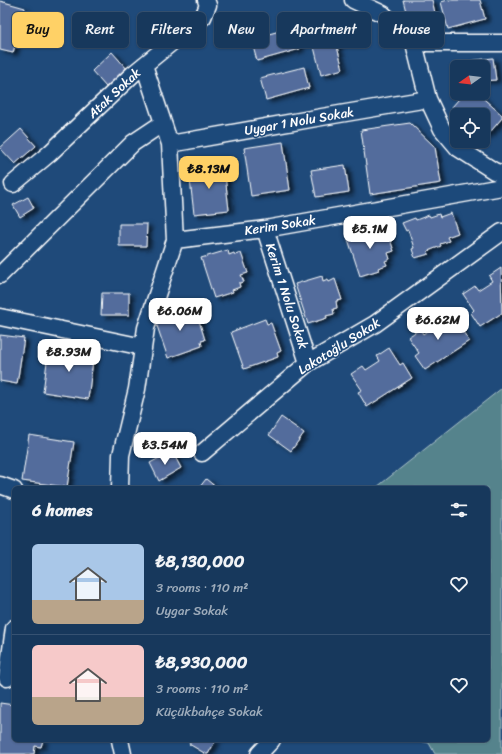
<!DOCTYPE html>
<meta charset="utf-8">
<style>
:root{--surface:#17385c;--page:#203f62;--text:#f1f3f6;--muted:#9eacbb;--line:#365272;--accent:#ffd166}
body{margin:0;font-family:Sriracha,sans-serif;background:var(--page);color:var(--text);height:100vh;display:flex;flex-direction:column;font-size:15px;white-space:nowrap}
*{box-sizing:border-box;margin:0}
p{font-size:13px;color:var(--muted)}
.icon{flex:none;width:22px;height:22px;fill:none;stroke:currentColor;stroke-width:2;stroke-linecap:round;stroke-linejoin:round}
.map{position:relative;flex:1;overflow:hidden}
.sheet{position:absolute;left:12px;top:486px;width:478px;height:256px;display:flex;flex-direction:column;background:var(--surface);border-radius:6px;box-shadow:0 1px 3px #0004,0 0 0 1px var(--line)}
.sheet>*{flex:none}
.guide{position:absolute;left:12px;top:12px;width:478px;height:36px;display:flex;gap:8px}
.needle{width:26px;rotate:256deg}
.fabs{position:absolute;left:450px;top:60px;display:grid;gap:8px}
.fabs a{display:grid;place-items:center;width:40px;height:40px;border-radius:6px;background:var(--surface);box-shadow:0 1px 3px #0004,0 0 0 1px var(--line);font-size:20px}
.price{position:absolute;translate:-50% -34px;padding:0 9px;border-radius:8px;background:#fff;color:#222;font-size:13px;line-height:26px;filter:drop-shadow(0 1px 2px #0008)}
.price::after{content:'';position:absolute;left:50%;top:24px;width:12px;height:9px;margin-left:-6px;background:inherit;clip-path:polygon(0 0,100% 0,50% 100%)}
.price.active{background:var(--accent);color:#111}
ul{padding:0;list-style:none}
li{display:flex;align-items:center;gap:12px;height:100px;padding:0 20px}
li+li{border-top:1px solid var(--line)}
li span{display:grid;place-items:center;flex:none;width:112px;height:80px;border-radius:6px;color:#555}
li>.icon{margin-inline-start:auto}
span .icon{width:48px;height:48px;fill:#fffc;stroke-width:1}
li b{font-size:17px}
h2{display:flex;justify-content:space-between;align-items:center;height:48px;padding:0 20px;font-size:17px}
.tag{padding:0 14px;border-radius:6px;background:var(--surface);box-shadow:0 1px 3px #0004,0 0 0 1px var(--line);font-size:14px;line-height:36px}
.tag.active{background:var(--accent);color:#111}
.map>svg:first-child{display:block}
.green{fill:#55838c;stroke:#aac1c6}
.building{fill:#526c9c;stroke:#fff;filter:url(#shadow)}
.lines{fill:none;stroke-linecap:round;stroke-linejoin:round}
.minor-casing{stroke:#fff;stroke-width:19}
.minor{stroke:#1f4a7a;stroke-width:16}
.labels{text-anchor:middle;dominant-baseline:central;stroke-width:3;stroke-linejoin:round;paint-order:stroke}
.street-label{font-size:13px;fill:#fff;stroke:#1f4a7a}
</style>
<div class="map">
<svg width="502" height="754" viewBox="0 0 502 754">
<defs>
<filter id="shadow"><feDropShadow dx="4.5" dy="2.5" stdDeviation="2" flood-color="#0009"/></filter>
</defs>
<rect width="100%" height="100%" fill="#1f4a7a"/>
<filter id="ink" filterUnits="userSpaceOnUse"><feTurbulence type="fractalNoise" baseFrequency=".025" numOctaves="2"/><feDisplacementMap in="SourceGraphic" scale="8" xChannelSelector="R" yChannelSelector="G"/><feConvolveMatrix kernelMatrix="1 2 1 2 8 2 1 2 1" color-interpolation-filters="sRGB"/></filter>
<g filter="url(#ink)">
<path class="green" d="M502 388V754H435L429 743 415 740H488V488L377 487Z"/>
<path class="building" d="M403 0H432L436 17 409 23Z
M448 0H480L485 19 448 29 441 2Z
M0 1 25 8 13 53 0 50Z
M331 25 343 69 321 75 310 31Z
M294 27 300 49 257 61 251 39Z
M112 52 127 69 106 87 92 71Z
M493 58 496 80 483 81V67H469L468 61Z
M304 67 309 88 266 100 260 78Z
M464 93H477L502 115V118L487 136 483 133V115H462L452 107Z
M410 123 435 147 441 183 370 194 361 130Z
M21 129 36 146 15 164 0 148Z
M283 142 290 190 251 196 244 148Z
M345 165 349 192 316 197 311 170Z
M224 167 229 210 194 214 189 171Z
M28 197 34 208 20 217 13 205Z
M451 213 458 233 447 237 449 241 440 244 441 246 428 251 429 254 415 258 412 249 414 248 408 230 406 231 402 223 415 218 416 220 429 215 430 217 439 214 440 217Z
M119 224H147L146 246H119Z
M374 228 375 232 380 231 381 233 387 231 394 251 388 253 390 259 385 261 387 265 378 268 379 270 360 276 347 236Z
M228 250 229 255 234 253 235 255 241 253 248 273 241 275 244 282 239 283 240 287 232 290 233 292 214 298 201 258Z
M501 268 502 313 480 327 471 313 474 310 463 294 475 286 478 290 492 281 489 276Z
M322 276 323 281 328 279 329 282 335 279 342 300 336 301 337 308 333 309 334 314 326 316 327 318 308 324 295 284Z
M102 293H129V315H101Z
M189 308 191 313 196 311 205 340 201 341 202 346 168 358 155 320Z
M446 311 457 328 460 327 469 341 425 370 415 356 419 353 408 337 420 329 423 334 437 324 434 319Z
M265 319 267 324 271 323 281 351 277 353 278 357 244 369 231 332Z
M0 335 24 338 17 384 0 381Z
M49 347 94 353 88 399 43 392Z
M389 348 400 365 403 363 412 378 367 407 358 392 362 390 351 374 363 366 366 370 380 361 377 356Z
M281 417 304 433 291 451 269 435Z
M29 435 74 442 67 487 22 481Z
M172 451 181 468 159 481 150 463Z
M206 479 217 488H199Z
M0 703 14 705V740H43L41 747 35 746 34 754H0Z
M191 740H216L208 754H206L189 744Z"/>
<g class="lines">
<g class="minor-casing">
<path id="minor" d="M353 0 383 14 414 43 428 99 442 129 458 148 494 171 502 174
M414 43H502
M170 144 322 117 428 99
M13 184 50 153 133 74 203 17 208 5 206 0
M265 229 308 363
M175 240 265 229 502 187
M0 275 133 143 163 123
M0 317 143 347
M202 453 308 363 375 324 502 232
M0 485 14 490
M120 488 121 455 137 389 146 328 175 240 170 144 144 65
M7 678 14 628
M120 740 123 754
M259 754 272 740"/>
</g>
<use href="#minor" class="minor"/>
</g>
</g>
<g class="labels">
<g class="street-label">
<text transform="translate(114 93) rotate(-43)">Atak Sokak</text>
<text transform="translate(299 121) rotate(-10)">Uygar 1 Nolu Sokak</text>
<text transform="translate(280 225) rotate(-9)">Kerim Sokak</text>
<text transform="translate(287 296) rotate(72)">Kerim 1 Nolu Sokak</text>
<text transform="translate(339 346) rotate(-32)">Lakotoğlu Sokak</text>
</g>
</g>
</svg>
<div class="fabs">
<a><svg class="needle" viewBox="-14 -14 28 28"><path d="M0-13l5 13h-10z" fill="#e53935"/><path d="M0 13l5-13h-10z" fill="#9eacbb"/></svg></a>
<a><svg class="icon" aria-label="locate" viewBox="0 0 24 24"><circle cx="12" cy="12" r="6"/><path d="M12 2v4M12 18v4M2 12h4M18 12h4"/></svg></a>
</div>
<b class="price active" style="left:209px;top:190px">₺8.13M</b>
<b class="price" style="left:370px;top:250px">₺5.1M</b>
<b class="price" style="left:180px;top:332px">₺6.06M</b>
<b class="price" style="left:438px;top:341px">₺6.62M</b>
<b class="price" style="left:69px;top:373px">₺8.93M</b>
<b class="price" style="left:165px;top:466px">₺3.54M</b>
<div class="guide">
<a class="tag active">Buy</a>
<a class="tag">Rent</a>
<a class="tag">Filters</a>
<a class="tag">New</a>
<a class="tag">Apartment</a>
<a class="tag">House</a>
</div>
<section class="sheet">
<h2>6 homes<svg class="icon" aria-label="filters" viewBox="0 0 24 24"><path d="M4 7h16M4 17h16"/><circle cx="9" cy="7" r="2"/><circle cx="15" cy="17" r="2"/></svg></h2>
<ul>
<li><span style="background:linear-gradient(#a9c7e8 70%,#b9a48a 0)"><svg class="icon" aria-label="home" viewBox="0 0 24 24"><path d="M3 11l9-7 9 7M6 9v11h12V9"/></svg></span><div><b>₺8,130,000</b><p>3 rooms · 110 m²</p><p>Uygar Sokak</p></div><svg class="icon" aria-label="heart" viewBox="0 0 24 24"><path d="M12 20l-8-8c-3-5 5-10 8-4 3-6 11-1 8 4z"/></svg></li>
<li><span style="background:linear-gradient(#f6c9c9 65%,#b9a48a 0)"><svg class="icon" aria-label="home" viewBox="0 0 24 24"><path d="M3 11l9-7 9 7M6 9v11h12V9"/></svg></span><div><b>₺8,930,000</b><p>3 rooms · 110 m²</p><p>Küçükbahçe Sokak</p></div><svg class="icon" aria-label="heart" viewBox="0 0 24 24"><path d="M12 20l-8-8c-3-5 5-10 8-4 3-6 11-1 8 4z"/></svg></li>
</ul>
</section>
</div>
